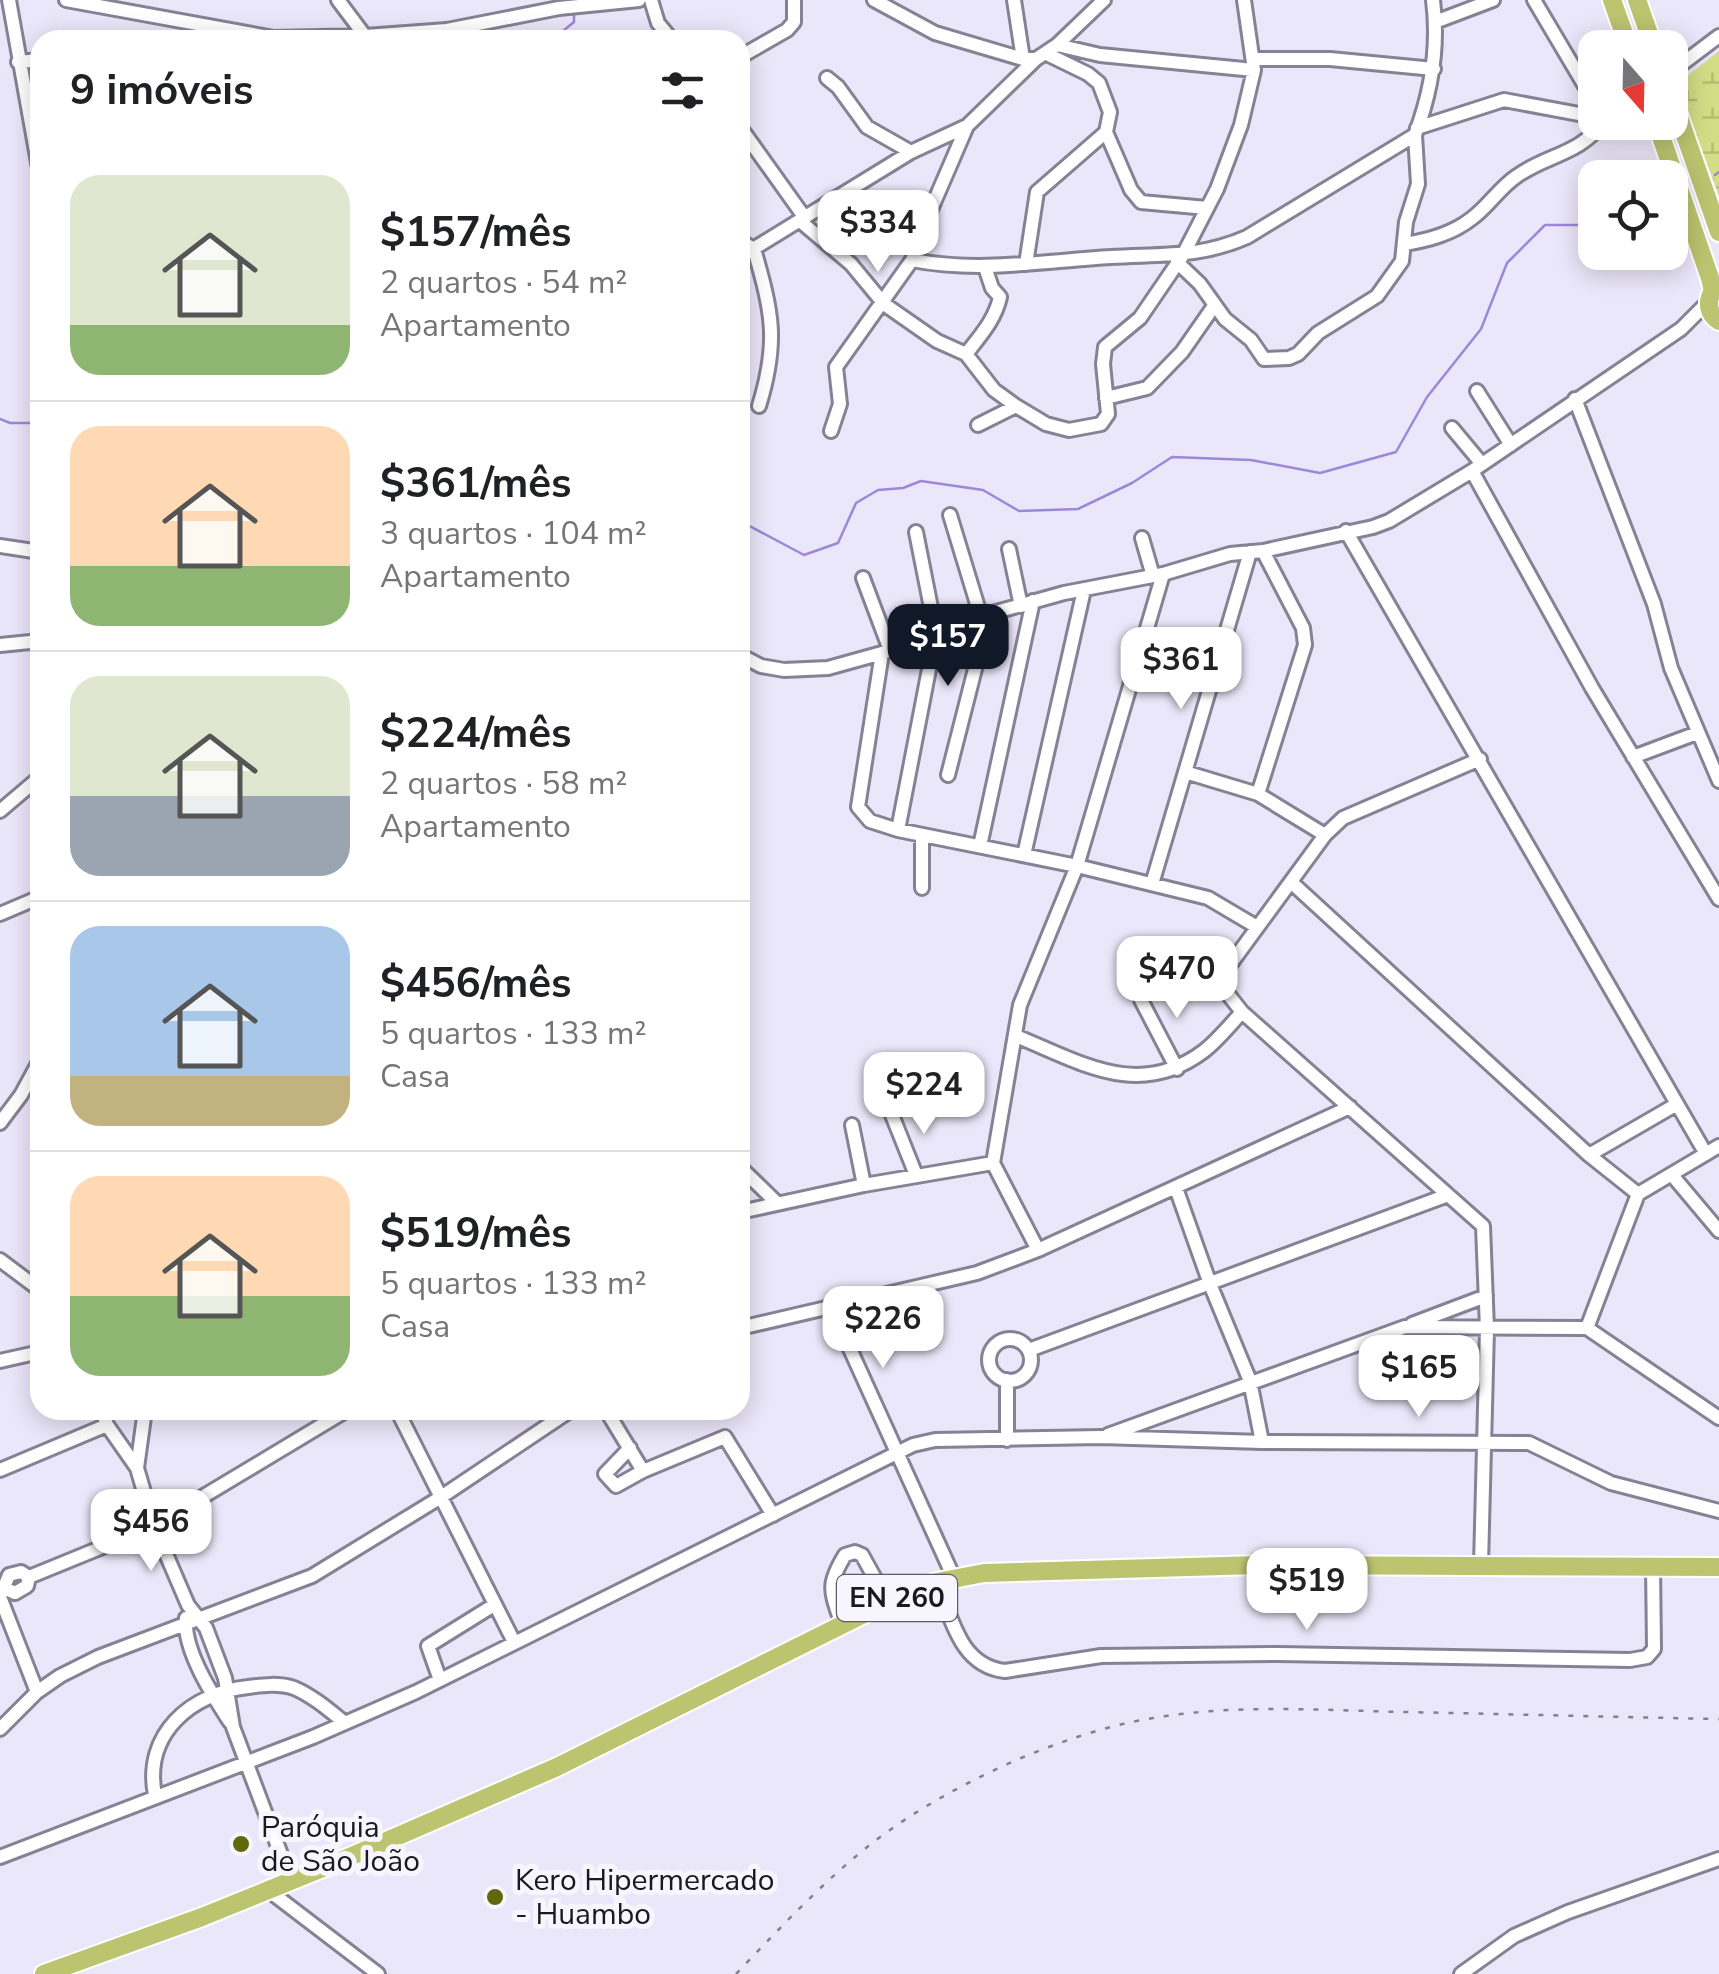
<!DOCTYPE html>
<html lang="pt">
<meta charset="utf-8">
<style>
:root{--surface:#fff;--page:#f2f2f2;--text:#202124;--muted:#757577;--line:#e0e0e0;--accent:#111827}
body{margin:0;font-family:"Nunito Sans",sans-serif;background:var(--page);color:var(--text);height:100vh;display:flex;flex-direction:column;font-size:38px;white-space:nowrap}
*{box-sizing:border-box;margin:0}
p{font-size:32px;color:var(--muted)}
.icon{flex:none;width:55px;height:55px;fill:none;stroke:currentColor;stroke-width:2;stroke-linecap:round;stroke-linejoin:round}
.map{position:relative;flex:1;overflow:hidden}
.drawer{position:absolute;left:30px;top:30px;width:720px;height:1390px;display:flex;flex-direction:column;background:var(--surface);border-radius:30px;box-shadow:0 5px 25px #0003}
.drawer>*{flex:none}
.needle{width:65px;rotate:160deg}
.controls{position:absolute;left:1578px;top:30px;display:grid;gap:20px}
.controls a{display:grid;place-items:center;width:110px;height:110px;border-radius:20px;background:var(--surface);box-shadow:0 5px 25px #0003;font-size:50px}
.price{position:absolute;translate:-50% -85px;padding:0 22px;border-radius:20px;background:#fff;color:#222;font-size:32px;line-height:65px;filter:drop-shadow(0 2px 5px #0008)}
.price::after{content:'';position:absolute;left:50%;top:60px;width:30px;height:22px;margin-left:-15px;background:inherit;clip-path:polygon(0 0,100% 0,50% 100%)}
.price.active{background:var(--accent);color:#fff}
ul{padding:0;list-style:none}
li{display:flex;align-items:center;gap:30px;height:250px;padding:0 40px}
li+li{border-top:2px solid var(--line)}
li span{display:grid;place-items:center;flex:none;width:280px;height:200px;border-radius:30px;color:#555}
li>.icon{margin-inline-start:auto}
span .icon{width:120px;height:120px;fill:#fffc;stroke-width:1}
li b{font-size:42px}
h2{display:flex;justify-content:space-between;align-items:center;height:120px;padding:0 40px;font-size:42px}
.map>svg:first-child{display:block}
.wetland{fill:url(#wetland-marsh)}
.lines{fill:none;stroke-linecap:round;stroke-linejoin:round}
.stream{stroke:#9c87d8;stroke-width:2.5}
.minor-casing{stroke:#868294;stroke-width:18}
.major-casing{stroke:#fff;stroke-width:22}
.minor{stroke:#fff;stroke-width:12}
.major{stroke:#bcc470;stroke-width:18}
.rail{stroke:#83808d;stroke-width:2.5;stroke-dasharray:5 10;stroke-linecap:butt}
.poi-dot{fill:#5f680b;stroke:#f7f6fe;stroke-width:4}
.labels{text-anchor:middle;dominant-baseline:central;stroke-width:10;stroke-linejoin:round;paint-order:stroke}
.shield{fill:#f7f6fe;stroke:#5d5b63;stroke-width:2.5}
.shield-label{font-size:28px;font-weight:bold;fill:#1b1920}
.poi-label{font-size:30px;fill:#1b1920;stroke:#f7f6fe;text-anchor:start}
</style>
<div class="map">
<svg width="1719" height="1974" viewBox="0 0 1719 1974">
<defs>
<pattern id="wetland-marsh" width="20" height="14" patternUnits="userSpaceOnUse" patternTransform="scale(2.5)"><rect width="20" height="14" fill="#d1de85"/><path d="M1 5h8M5 5V1M11 12h8M15 12V8" fill="none" stroke="#b3be73"/></pattern>
</defs>
<rect width="100%" height="100%" fill="#ebe7fa"/>
<path class="wetland" d="M1719 51V195L1677 84Z"/>
<g class="lines">
<path class="stream" d="M552 40 574 22V11
M1715 175 1719 172
M0 419 10 423H40
M740 521 804 555 838 543 856 503 878 490 903 488 921 481 983 490 1019 511 1078 509 1132 483 1172 457 1251 460 1320 473 1396 452 1427 397 1481 329 1507 263 1545 225H1595"/>
<g class="minor-casing">
<path id="minor" d="M9 0 40 174
M66 0 274 38 365 36
M338 0 365 36 447 30 559 8 639 0
M651 0 658 23 672 40
M874 0 935 33 1023 59H1036
M1014 0 1023 59
M1534 0 1595 103
M1435 22 1493 0
M1057 45 1100 55 1254 70
M740 57 787 30 794 22V0
M1255 59H1330L1434 69
M18 62 40 60
M1670 73 1719 36
M827 78 838 87 867 127 911 152
M740 127 805 218
M1417 128 1504 100 1595 117
M1106 132 1131 190 1141 202 1207 208
M800 221 851 264 884 304 937 341 966 354 994 390 1016 406 1046 424 1069 430 1101 424 1108 414 1103 364 1105 347 1140 318 1183 255 1217 189 1241 125 1254 70 1244 0
M740 241 754 249C772 312 779 341 759 406
M1405 244C1428 240 1452 234 1471 219 1488 207 1499 188 1517 176 1546 155 1581 154 1603 122
M740 257 911 152 967 126 1036 59 1057 45 1104 0
M912 260C979 273 1044 261 1111 257 1161 254 1199 258 1247 237L1415 135C1432 90 1439 47 1433 0
M1177 262 1200 284 1225 319 1251 340 1264 359 1289 358 1298 354 1318 333 1377 296 1402 261 1406 222 1418 184 1415 135
M1026 264 1037 192 1106 132 1110 112 1099 83 1088 74 1047 54
M966 354C980 336 995 320 1000 297L992 288 985 267
M1477 391 1511 445
M1106 398 1147 388 1182 352 1214 306
M1575 399 1654 604 1671 668 1719 781
M978 425 1016 406
M1452 428 1482 464
M831 431 840 404 836 367 912 260 926 221 967 126
M1472 471 1592 688 1719 899
M950 515 981 617
M1346 531 1706 1154
M1142 538 1153 576
M0 546 40 552
M1009 549 1021 606
M1263 551 1303 628 1305 645 1258 794 1325 835
M863 578 890 650
M0 645 40 641
M882 653 858 807 870 821 898 830 1077 866 1208 898 1257 927
M740 655 761 666 784 670 828 668 882 653 989 614 1064 593 1163 574 1230 554 1263 551 1373 527 1389 521 1472 471 1681 329 1709 301
M1633 757 1697 733
M1480 759 1343 818 1325 835 1221 977 1220 984 1242 1012 1483 1226 1487 1329 1481 1565
M1185 772 1258 794
M948 775 989 614
M0 811 40 777
M898 830 936 633 916 532
M980 846 1033 601
M1024 855 1084 590
M1291 882 1589 1155 1638 1194
M1152 884 1250 552
M922 888V835
M0 914 40 897
M1141 1000 1177 1069
M1016 1036C1082 1063 1139 1100 1204 1051 1218 1040 1230 1025 1242 1012
M892 1115 916 1175
M0 1123 21 1095 40 1060
M852 1125 864 1185
M1589 1155 1677 1104
M740 1167 777 1203
M1672 1175 1719 1231
M1176 1188 1210 1284 1250 1381 1262 1442
M740 1212 864 1185 993 1163
M1038 1250 993 1163 1020 1005 1077 866 1163 574
M0 1260 40 1290
M831 1307 954 1578
M1412 1324 1486 1296
M740 1328 977 1273 1038 1250 1350 1107
M1587 1328 1638 1194 1719 1146
M989 1360a21 21 0 1 1 42 0a21 21 0 1 1-42 0Z
M1029 1350 1448 1195
M0 1361 40 1352
M102 1410 107 1425 137 1468 154 1526 188 1605 206 1628 225 1678 233 1727 291 1881
M397 1410 514 1642
M606 1410 643 1471 725 1437 773 1515
M1108 1435 1405 1327 1587 1328 1719 1418
M1007 1440V1380
M630 1448 605 1474 616 1486 643 1471
M137 1468 145 1410
M0 1470 107 1425
M937 1582C952 1619 960 1666 1005 1671L1101 1656 1278 1654 1630 1660 1647 1657 1654 1649 1653 1565
M4 1588 15 1593 27 1586 29 1577
M186 1618C183 1650 213 1696 230 1722
M842 1625C831 1591 826 1586 845 1555L855 1552 862 1555 888 1602
M440 1680 428 1646 494 1605
M37 1692 0 1597 9 1575 21 1572 29 1577 154 1526 347 1410
M0 1729 37 1692 60 1676 98 1657 312 1576 441 1497 571 1410
M155 1795C143 1734 191 1693 248 1687 263 1685 279 1683 294 1688 313 1696 330 1711 345 1723
M0 1857 313 1737 416 1692 913 1445 935 1440 1101 1437 1262 1442 1529 1443 1611 1483 1719 1511
M268 1890 378 1974
M1461 1974 1514 1936 1568 1912 1719 1859"/>
</g>
<g class="major-casing">
<path id="major" d="M1612 0 1629 48
M1637 0 1654 48
M1670 92 1719 232
M1656 122 1710 278 1713 291C1706 302 1708 314 1719 321
M44 1974 202 1917 345 1859 557 1767 888 1602 937 1582 984 1573 1258 1565 1719 1567"/>
</g>
<use href="#minor" class="minor"/>
<use href="#major" class="major"/>
<path class="rail" d="M736 1974C778 1930 819 1886 866 1848 939 1789 1060 1733 1153 1718 1235 1704 1320 1710 1402 1712 1508 1714 1613 1717 1719 1719"/>
</g>
<g class="poi-dot">
<circle cx="241" cy="1844" r="10"/>
<circle cx="495" cy="1897" r="10"/>
</g>
<g class="labels">
<rect class="shield" x="837" y="1575" width="120" height="46" rx="8"/>
<g class="shield-label">
<text x="897" y="1598">EN 260</text>
</g>
<g class="poi-label">
<text x="261" y="1827">Paróquia<tspan x="261" dy="34">de São João</tspan></text>
<text x="515" y="1880">Kero Hipermercado<tspan x="515" dy="34">- Huambo</tspan></text>
</g>
</g>
</svg>
<div class="controls">
<a><svg class="needle" viewBox="-14 -14 28 28"><path d="M0-13l5 13h-10z" fill="#e53935"/><path d="M0 13l5-13h-10z" fill="#757577"/></svg></a>
<a><svg class="icon" aria-label="locate" viewBox="0 0 24 24"><circle cx="12" cy="12" r="6"/><path d="M12 2v4M12 18v4M2 12h4M18 12h4"/></svg></a>
</div>
<b class="price" style="left:878px;top:275px">$334</b>
<b class="price active" style="left:948px;top:689px">$157</b>
<b class="price" style="left:1181px;top:712px">$361</b>
<b class="price" style="left:1177px;top:1021px">$470</b>
<b class="price" style="left:924px;top:1137px">$224</b>
<b class="price" style="left:883px;top:1371px">$226</b>
<b class="price" style="left:1419px;top:1420px">$165</b>
<b class="price" style="left:151px;top:1574px">$456</b>
<b class="price" style="left:1307px;top:1633px">$519</b>
<section class="drawer">
<h2>9 imóveis<svg class="icon" aria-label="filters" viewBox="0 0 24 24"><path d="M4 7h16M4 17h16"/><circle cx="9" cy="7" r="2"/><circle cx="15" cy="17" r="2"/></svg></h2>
<ul>
<li><span style="background:linear-gradient(#dfe7d0 75%,#8fb573 0)"><svg class="icon" aria-label="home" viewBox="0 0 24 24"><path d="M3 11l9-7 9 7M6 9v11h12V9"/></svg></span><div><b>$157/mês</b><p>2 quartos · 54 m²</p><p>Apartamento</p></div></li>
<li><span style="background:linear-gradient(#ffd9b3 70%,#8fb573 0)"><svg class="icon" aria-label="home" viewBox="0 0 24 24"><path d="M3 11l9-7 9 7M6 9v11h12V9"/></svg></span><div><b>$361/mês</b><p>3 quartos · 104 m²</p><p>Apartamento</p></div></li>
<li><span style="background:linear-gradient(#dfe7d0 60%,#9aa5b1 0)"><svg class="icon" aria-label="home" viewBox="0 0 24 24"><path d="M3 11l9-7 9 7M6 9v11h12V9"/></svg></span><div><b>$224/mês</b><p>2 quartos · 58 m²</p><p>Apartamento</p></div></li>
<li><span style="background:linear-gradient(#a9c7e8 75%,#c2b280 0)"><svg class="icon" aria-label="home" viewBox="0 0 24 24"><path d="M3 11l9-7 9 7M6 9v11h12V9"/></svg></span><div><b>$456/mês</b><p>5 quartos · 133 m²</p><p>Casa</p></div></li>
<li><span style="background:linear-gradient(#ffd9b3 60%,#8fb573 0)"><svg class="icon" aria-label="home" viewBox="0 0 24 24"><path d="M3 11l9-7 9 7M6 9v11h12V9"/></svg></span><div><b>$519/mês</b><p>5 quartos · 133 m²</p><p>Casa</p></div></li>
</ul>
</section>
</div>
